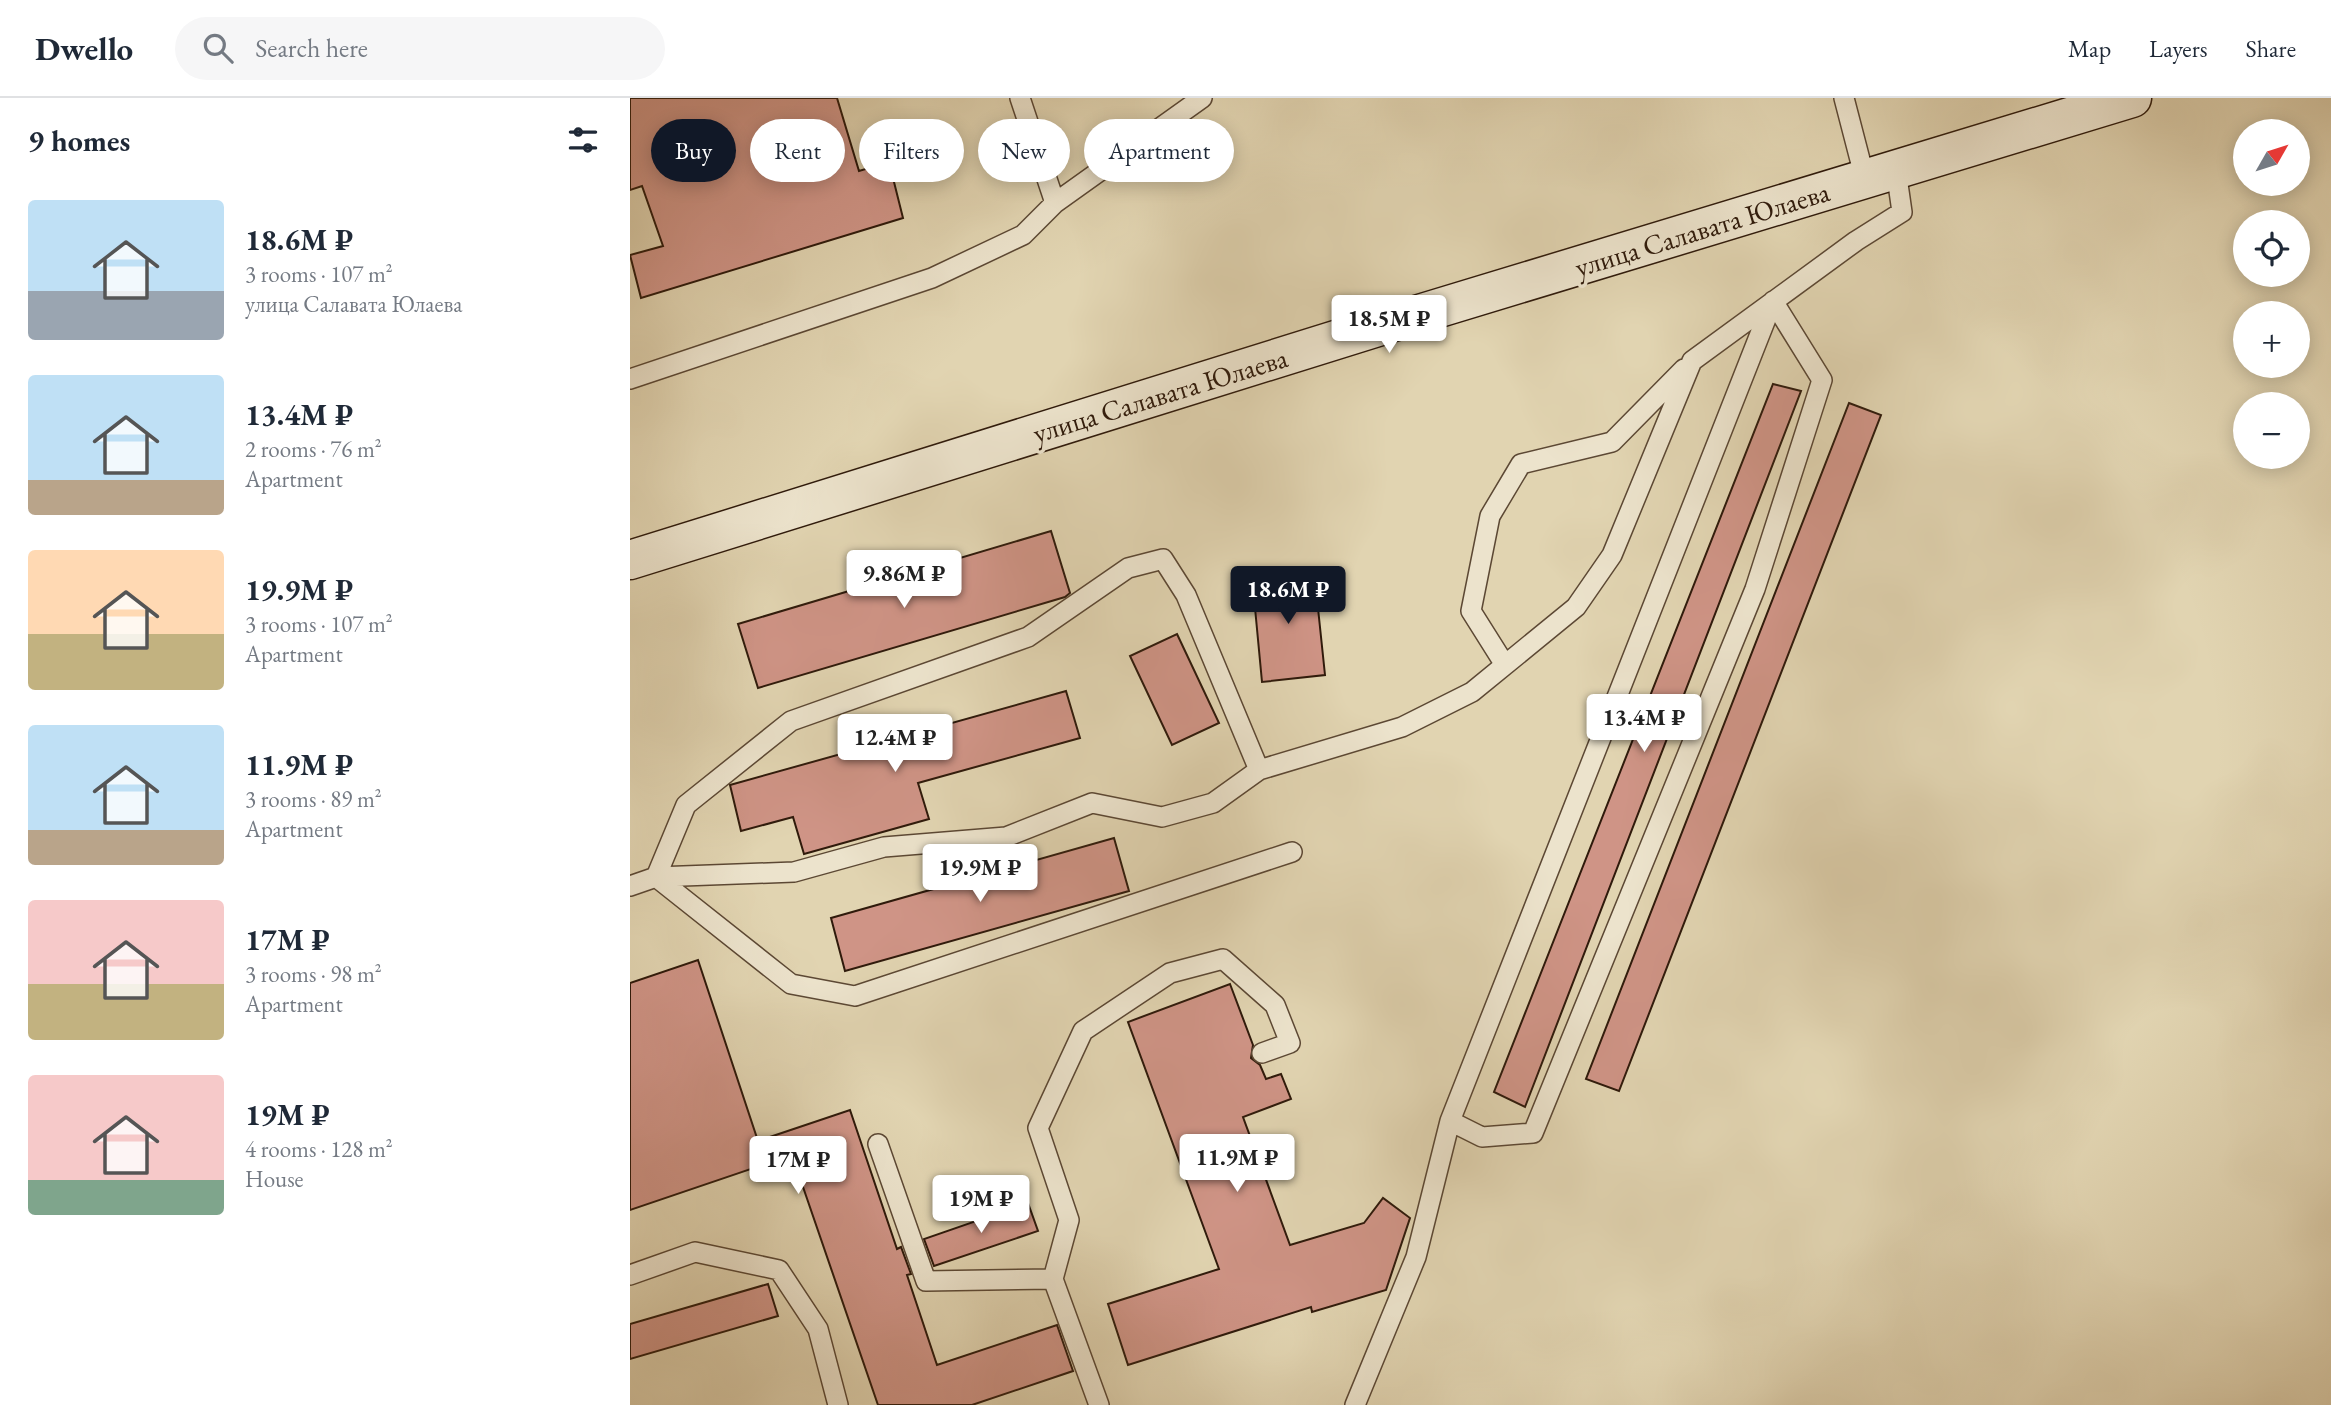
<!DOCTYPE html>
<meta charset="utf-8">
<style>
:root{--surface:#fff;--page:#f6f6f7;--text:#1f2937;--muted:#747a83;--line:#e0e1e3;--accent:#111827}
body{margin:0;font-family:"EB Garamond",serif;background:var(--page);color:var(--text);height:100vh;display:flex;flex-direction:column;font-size:26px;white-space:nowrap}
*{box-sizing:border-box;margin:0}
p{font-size:23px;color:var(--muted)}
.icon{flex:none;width:38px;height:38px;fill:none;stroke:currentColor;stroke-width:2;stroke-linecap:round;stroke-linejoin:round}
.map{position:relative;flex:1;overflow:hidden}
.drawer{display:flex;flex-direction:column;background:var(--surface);width:630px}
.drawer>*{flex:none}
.hud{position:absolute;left:21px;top:21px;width:665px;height:63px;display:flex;gap:14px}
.needle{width:46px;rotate:51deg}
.buttons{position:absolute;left:1603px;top:21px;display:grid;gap:14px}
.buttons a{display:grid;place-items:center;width:77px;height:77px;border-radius:50%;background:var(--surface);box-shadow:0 4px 18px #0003;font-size:35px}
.price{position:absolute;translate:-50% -60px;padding:0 16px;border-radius:7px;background:#fff;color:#222;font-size:23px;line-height:46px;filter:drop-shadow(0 2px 4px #0008)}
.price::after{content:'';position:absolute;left:50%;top:42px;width:21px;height:16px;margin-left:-10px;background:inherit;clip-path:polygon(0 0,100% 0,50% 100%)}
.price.on{background:var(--accent);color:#fff}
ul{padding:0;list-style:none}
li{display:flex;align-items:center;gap:21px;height:175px;padding:0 28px}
li span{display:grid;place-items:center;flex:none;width:196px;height:140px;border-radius:7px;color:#555}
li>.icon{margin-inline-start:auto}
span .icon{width:84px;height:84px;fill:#fffc;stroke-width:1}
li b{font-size:30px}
h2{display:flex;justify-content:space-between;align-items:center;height:84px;padding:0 28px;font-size:30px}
.pill{padding:0 24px;border-radius:32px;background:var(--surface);box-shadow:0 4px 18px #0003;font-size:24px;line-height:63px}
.pill.on{background:var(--accent);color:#fff}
header{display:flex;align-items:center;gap:42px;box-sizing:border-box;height:98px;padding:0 35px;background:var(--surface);border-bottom:2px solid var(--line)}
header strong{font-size:33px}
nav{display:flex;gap:38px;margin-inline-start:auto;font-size:24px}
.search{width:490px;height:63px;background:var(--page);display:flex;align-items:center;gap:18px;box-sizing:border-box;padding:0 24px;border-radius:38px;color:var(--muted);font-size:26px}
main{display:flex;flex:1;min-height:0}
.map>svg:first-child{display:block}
.building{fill:#cf9486;stroke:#2f1a0b;stroke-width:2}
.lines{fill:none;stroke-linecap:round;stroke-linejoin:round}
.lane-casing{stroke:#5c4834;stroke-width:22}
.secondary-casing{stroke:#2f1a0b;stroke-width:41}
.lane{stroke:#ece3cc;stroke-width:19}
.secondary{stroke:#ece3cc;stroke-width:38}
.labels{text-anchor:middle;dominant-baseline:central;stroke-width:7;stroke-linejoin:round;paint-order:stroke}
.street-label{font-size:28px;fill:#2f1a0b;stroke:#ece3cc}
</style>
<header>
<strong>Dwello</strong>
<div class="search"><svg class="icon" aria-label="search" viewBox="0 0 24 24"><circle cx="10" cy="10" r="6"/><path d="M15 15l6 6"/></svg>Search here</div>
<nav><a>Map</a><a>Layers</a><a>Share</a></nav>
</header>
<main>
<section class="drawer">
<h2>9 homes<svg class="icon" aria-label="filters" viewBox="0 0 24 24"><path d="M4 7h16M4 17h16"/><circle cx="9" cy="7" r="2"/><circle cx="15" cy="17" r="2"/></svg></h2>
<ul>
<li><span style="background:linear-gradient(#bfe0f5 65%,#9aa5b1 0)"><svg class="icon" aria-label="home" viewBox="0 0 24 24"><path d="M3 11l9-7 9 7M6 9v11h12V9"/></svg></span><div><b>18.6M ₽</b><p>3 rooms · 107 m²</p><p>улица Салавата Юлаева</p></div></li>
<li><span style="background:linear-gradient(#bfe0f5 75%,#b9a48a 0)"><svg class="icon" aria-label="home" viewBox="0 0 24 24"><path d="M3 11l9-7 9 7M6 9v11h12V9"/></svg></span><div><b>13.4M ₽</b><p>2 rooms · 76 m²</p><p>Apartment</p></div></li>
<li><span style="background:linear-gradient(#ffd9b3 60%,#c2b280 0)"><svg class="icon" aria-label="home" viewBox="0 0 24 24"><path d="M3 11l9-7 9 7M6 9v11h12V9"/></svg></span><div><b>19.9M ₽</b><p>3 rooms · 107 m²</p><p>Apartment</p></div></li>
<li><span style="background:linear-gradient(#bfe0f5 75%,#b9a48a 0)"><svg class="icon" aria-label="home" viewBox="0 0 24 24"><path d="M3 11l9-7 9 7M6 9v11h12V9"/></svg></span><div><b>11.9M ₽</b><p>3 rooms · 89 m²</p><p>Apartment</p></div></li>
<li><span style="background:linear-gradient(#f6c9c9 60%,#c2b280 0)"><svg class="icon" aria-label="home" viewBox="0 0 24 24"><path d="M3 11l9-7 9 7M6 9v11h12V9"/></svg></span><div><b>17M ₽</b><p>3 rooms · 98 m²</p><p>Apartment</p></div></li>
<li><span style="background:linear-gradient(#f6c9c9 75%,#7fa58c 0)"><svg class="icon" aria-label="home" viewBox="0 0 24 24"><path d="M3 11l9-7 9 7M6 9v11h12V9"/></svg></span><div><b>19M ₽</b><p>4 rooms · 128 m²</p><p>House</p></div></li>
</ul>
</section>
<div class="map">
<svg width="1701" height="1307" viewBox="0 0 1701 1307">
<rect width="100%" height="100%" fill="#e1d4b1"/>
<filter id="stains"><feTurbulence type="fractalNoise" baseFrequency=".00286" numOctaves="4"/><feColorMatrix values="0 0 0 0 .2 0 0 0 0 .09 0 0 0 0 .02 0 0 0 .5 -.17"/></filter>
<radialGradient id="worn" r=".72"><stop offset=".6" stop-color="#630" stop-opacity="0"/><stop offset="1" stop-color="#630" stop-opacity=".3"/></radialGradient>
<path class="building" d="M0 0H207L229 73 259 64 273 120 11 200 0 157 33 148 12 88 0 92Z
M1143 286 1171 293 895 1009 864 994Z
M1219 305 1251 317 989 993 956 981Z
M421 433 440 495 435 499 128 590 108 526Z
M684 472 695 577 632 584 622 478Z
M547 536 589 625 542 647 500 558Z
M436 593 450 640 288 685 299 721 174 756 163 719 111 733 100 687Z
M484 740 499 793 215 873 201 820Z
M68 862 128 1043 220 1012 267 1151 271 1149 281 1176 277 1177 307 1267 427 1227 443 1273 342 1307H248L162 1057 0 1112V885Z
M600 886 623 947 621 960 630 967 636 981 651 976 661 1001 613 1019 660 1147 734 1125 753 1100 780 1120 756 1192 682 1214 681 1209 498 1267 478 1206 589 1171 498 924Z
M398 1105 408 1133 304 1168 294 1141Z
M138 1186 148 1218 0 1261V1226Z"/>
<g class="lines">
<g class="lane-casing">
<path id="lane" d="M390 0 425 105 572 0
M1214 0 1235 81
M1143 203 1192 282 1125 491 903 1035 852 1039 820 1023Z
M0 281 302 180 393 137 425 105
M875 567 841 513 860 418 891 366 982 344 1054 271
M629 672 772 629 842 594 946 509 982 457 1062 263 1226 143 1272 114 1266 72
M26 779 161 886 225 898 662 754
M0 788 26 779 164 774 254 749 376 739 462 705 532 719 583 705 629 672 556 497 533 461 498 470 398 539 161 623 56 707 26 779
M248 1046 296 1183 423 1181
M0 1177 65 1154 149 1172 188 1231 208 1307
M469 1307 423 1181 439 1122 408 1030 453 933 540 875 593 861 645 907 660 945 632 955
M725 1307 786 1159 820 1023"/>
</g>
<g class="secondary-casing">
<path id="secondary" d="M0 462 786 217 1502 0"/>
</g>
<use href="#lane" class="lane"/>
<use href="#secondary" class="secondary"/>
</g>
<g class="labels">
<g class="street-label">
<text transform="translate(1072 131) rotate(-17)">улица Салавата Юлаева</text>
<text transform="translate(530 297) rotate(-17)">улица Салавата Юлаева</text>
</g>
</g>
<rect width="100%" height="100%" filter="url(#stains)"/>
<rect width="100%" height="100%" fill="url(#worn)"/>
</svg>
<div class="buttons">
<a><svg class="needle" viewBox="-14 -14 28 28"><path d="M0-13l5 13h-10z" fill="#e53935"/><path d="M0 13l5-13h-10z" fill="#747a83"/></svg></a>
<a><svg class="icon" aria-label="locate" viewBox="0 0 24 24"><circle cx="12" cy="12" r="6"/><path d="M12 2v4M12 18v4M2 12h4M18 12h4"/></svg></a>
<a>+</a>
<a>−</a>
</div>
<b class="price" style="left:759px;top:257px">18.5M ₽</b>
<b class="price" style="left:274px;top:512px">9.86M ₽</b>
<b class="price on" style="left:658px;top:528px">18.6M ₽</b>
<b class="price" style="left:1014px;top:656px">13.4M ₽</b>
<b class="price" style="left:265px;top:676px">12.4M ₽</b>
<b class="price" style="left:350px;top:806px">19.9M ₽</b>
<b class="price" style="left:607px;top:1096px">11.9M ₽</b>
<b class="price" style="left:168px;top:1098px">17M ₽</b>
<b class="price" style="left:351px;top:1137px">19M ₽</b>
<div class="hud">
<a class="pill on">Buy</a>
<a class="pill">Rent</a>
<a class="pill">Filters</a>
<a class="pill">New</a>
<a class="pill">Apartment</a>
</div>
</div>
</main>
